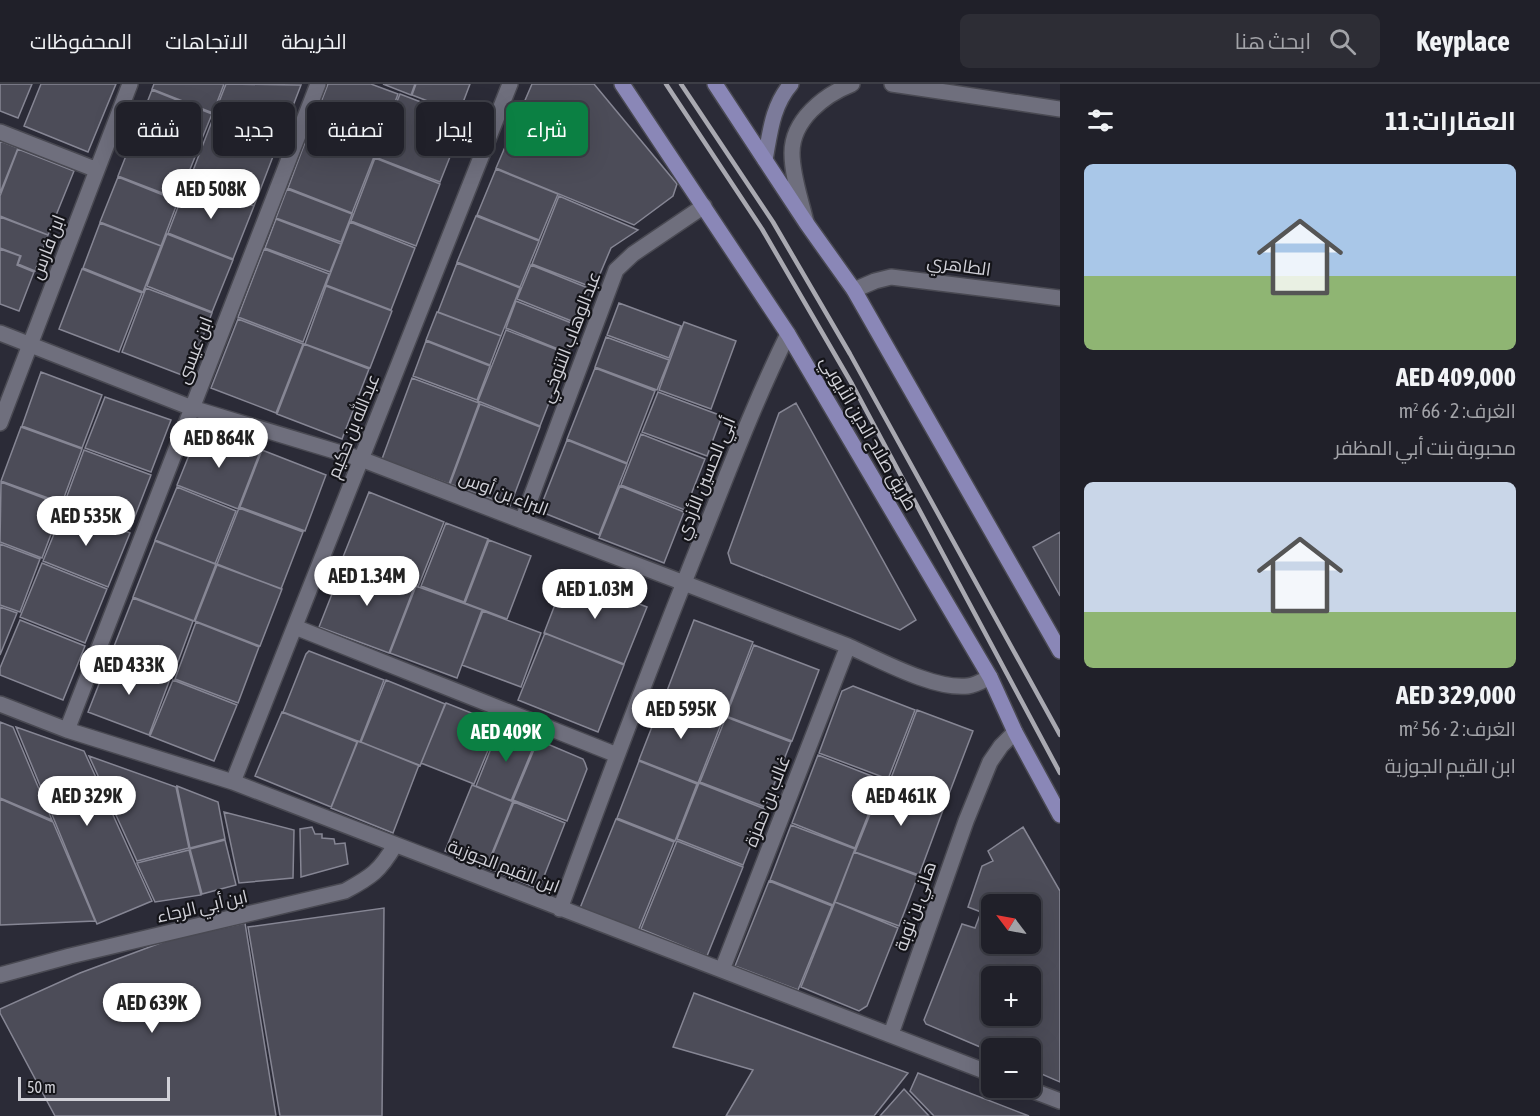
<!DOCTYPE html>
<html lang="ar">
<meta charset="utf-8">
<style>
:root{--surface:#202029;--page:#2d2d35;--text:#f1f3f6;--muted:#a2a3a8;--line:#3d3e46;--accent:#0b8043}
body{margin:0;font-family:"Asap Condensed",Cairo,sans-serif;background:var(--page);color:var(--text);direction:rtl;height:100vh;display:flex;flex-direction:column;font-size:22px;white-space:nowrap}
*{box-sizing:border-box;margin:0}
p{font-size:20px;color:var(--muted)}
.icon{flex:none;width:33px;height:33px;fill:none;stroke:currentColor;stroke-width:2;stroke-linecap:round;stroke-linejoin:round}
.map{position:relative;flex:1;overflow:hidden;direction:ltr}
.panel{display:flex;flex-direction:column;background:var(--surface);width:480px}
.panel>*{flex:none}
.hud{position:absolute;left:18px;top:18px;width:570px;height:54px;direction:rtl;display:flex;gap:12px}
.needle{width:39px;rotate:302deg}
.fabs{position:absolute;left:981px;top:810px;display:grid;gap:12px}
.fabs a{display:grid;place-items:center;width:60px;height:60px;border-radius:9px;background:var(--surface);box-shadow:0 6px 24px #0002,0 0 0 2px var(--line);font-size:30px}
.scale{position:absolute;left:18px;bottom:15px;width:152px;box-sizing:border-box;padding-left:6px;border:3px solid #d1d1d8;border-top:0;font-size:16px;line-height:21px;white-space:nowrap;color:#d1d1d8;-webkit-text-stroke:4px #141419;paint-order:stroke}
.price{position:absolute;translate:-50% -51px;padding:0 14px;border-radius:21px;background:#fff;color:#222;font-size:20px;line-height:39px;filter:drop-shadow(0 2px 3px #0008)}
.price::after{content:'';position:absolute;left:50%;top:36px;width:18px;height:14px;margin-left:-9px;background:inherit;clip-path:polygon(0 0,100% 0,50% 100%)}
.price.active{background:var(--accent);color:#fff}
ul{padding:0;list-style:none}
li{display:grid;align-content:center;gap:12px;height:318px;padding:0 24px}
li span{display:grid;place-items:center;height:186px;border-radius:9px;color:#555}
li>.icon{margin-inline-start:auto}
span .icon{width:108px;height:108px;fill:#fffc;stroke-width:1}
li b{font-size:26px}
h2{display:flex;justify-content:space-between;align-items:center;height:72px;padding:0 24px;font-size:26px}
.tag{padding:0 21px;border-radius:9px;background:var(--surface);box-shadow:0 6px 24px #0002,0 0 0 2px var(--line);font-size:21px;line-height:54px}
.tag.active{background:var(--accent);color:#fff}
header{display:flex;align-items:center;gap:36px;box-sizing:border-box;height:84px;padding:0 30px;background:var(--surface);border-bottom:2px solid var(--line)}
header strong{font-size:28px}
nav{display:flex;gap:33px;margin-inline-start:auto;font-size:21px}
.search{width:420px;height:54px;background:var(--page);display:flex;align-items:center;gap:15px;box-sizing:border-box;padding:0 21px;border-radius:9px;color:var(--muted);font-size:22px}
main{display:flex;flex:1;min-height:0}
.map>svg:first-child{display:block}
.building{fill:#4c4c58;stroke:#868694;stroke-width:1.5;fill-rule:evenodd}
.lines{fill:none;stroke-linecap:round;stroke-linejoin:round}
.minor-casing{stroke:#494952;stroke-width:18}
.tertiary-casing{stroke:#494952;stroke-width:18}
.secondary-casing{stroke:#494952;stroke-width:18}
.primary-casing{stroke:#494952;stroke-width:18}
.minor{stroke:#6f6f7d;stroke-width:15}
.tertiary{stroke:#6f6f7d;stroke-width:15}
.secondary{stroke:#7c7b9a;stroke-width:15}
.primary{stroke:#8a87b7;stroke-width:15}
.rail{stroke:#a9a9b1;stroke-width:4.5}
.labels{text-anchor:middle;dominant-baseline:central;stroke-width:4.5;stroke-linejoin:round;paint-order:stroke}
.street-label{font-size:18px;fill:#d1d1d8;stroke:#141419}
</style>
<header>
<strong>Keyplace</strong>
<div class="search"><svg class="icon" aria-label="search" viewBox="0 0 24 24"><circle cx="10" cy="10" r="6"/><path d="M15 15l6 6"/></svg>ابحث هنا</div>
<nav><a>الخريطة</a><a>الاتجاهات</a><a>المحفوظات</a></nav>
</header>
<main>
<section class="panel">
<h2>العقارات: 11<svg class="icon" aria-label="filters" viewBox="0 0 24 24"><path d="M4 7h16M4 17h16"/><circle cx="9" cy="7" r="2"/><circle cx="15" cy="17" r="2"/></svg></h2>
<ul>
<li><span style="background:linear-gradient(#a9c7e8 60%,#8fb573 0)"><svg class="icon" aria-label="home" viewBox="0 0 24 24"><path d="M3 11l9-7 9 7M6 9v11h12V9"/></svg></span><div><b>AED 409,000</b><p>الغرف: 2 · 66 m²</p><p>محبوبة بنت أبي المظفر</p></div></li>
<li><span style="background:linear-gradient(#c9d6e8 70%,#8fb573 0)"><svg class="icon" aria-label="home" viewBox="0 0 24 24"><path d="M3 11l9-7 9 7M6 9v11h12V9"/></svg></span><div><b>AED 329,000</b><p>الغرف: 2 · 56 m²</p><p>ابن القيم الجوزية</p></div></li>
</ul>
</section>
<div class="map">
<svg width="1060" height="1032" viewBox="0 0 1060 1032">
<rect width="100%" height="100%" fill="#2b2b37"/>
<path class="building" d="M0 0H32L18 34 0 27Z
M41 0H116L88 68 24 42Z
M154 0H224L213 29 152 5Z
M226 0 301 1 278 61 212 36Z
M328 0H371L398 10 376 69 311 44Z
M383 0H415L411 11Z
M416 0H470L459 29 412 11Z
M532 0H594L677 100 673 112 634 141 496 84Z
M152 6 212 30 195 72 135 49Z
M400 10 465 35 440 98 375 73Z
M212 37 277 62 254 122 189 97Z
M310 45 375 70 352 129 288 104Z
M135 49 195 73 178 115 118 92Z
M0 57 18 64 0 109Z
M18 65 74 87 48 151 0 132V112Z
M375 74 440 100 416 162 351 137Z
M496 85 558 110 539 156 477 131Z
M118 93 178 117 161 162 100 138Z
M188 97 254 122 233 175 168 149Z
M287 105 352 130 341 158 276 134Z
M559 112 638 146 611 164 594 204 532 180Z
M476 132 539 157 520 203 457 178Z
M0 133 48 151 35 187 18 180 21 172 0 164Z
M276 135 341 160 330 188 265 164Z
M350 138 415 164 391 226 326 201Z
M100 139 161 162 143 208 83 184Z
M167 150 233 176 212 228 147 202Z
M0 165 20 172 17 181 34 188 19 227 0 220Z
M264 165 329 190 303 258 238 233Z
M457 179 520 204 501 252 438 228Z
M531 181 593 206 579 240 517 215Z
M82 185 142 209 119 268 59 245Z
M326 202 392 227 370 284 305 260Z
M146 204 212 229 187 293 122 268Z
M516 217 579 242 568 269 506 244Z
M619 219 681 242 669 274 607 251Z
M437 228 501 252 490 281 426 256Z
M238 235 303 260 276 329 211 304Z
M684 238 736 257 711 325 659 306Z
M506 246 568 270 540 342 478 317Z
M606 253 669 276 657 306 595 283Z
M426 257 490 282 477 316 413 292Z
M304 260 369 285 342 355 277 330Z
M595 284 655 307 627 379 567 355Z
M41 288 102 311 82 364 22 342Z
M412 294 479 319 449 400 382 375Z
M658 308 722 332 707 372 642 348Z
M105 313 171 336 151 388 85 364Z
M796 319 916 536 900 546 731 479 728 469 779 329Z
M480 320 540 343 510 422 450 400Z
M21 343 82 365 62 419 1 397Z
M200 344 260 368 238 425 177 401Z
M641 350 705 375 685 426 621 401Z
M567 356 627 380 599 451 539 427Z
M84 366 151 391 130 445 64 420Z
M262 366 326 391 305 447 240 423Z
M1 398 62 421 42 474 0 458Z
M620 402 684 428 664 479 599 454Z
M177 403 236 427 215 480 155 456Z
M369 408 444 438 418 503 343 473Z
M65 423 130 449 108 503 43 477Z
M239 424 303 448 281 505 217 480Z
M446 439 488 455 464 518 421 502Z
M1060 448V512L1033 463Z
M489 456 531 472 507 535 465 519Z
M155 457 216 480 194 537 133 513Z
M0 460 40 475 20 528 0 521Z
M345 477 414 504 389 569 319 543Z
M42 479 107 505 85 559 20 533Z
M217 481 282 505 260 562 195 537Z
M566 492 647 523 624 580 544 549Z
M416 502 482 526 457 594 390 569Z
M133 514 193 537 172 594 111 570Z
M0 523 17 529 0 571Z
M483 527 541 549 521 603 462 581Z
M20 536 85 562 63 616 0 591V584Z
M694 536 753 558 724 634 665 612Z
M196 538 259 563 238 619 175 595Z
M545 549 624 581 598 648 518 616Z
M754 561 819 586 792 657 726 632Z
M309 567 384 596 360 658 283 628 306 570Z
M110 572 170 595 149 651 88 628Z
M173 596 237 621 214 677 150 652Z
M386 596 445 620 420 682 361 658Z
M853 602 915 626 888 695 819 669 842 607Z
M664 612 723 635 698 699 639 676Z
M446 619 499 640 474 700 421 679Z
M917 626 973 647 947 715 891 694Z
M282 628 357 658 331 723 255 692Z
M726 633 791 658 765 723 700 698Z
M0 638 13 643 52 736 0 714Z
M500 642 536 657 511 717 476 702Z
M16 643 84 667 152 817 97 840Z
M538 656 583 675 585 679 587 685 567 737 513 716Z
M358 657 419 681 393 749 331 724Z
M818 671 882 696 855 764 792 739Z
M89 672 176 703 189 764 137 777Z
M639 677 697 700 675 757 617 734Z
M884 695 946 718 919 791 855 768Z
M699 699 765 725 743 781 677 755Z
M472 701 513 717 486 784 445 767Z
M177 702 218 718 225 755 190 764Z
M0 715 53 738 95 837 0 841Z
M514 718 565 739 539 805 487 784Z
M224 728 294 746 293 794 239 799Z
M616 735 674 758 638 847 580 824Z
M791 741 855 765 833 821 770 796Z
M312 743 315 750H322V754L334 755 335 760 345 759 348 780 301 793 300 745Z
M1023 743 1060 807V998L1030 985V964H992V968L926 940 924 936 962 840 975 844 981 828 968 823 982 782 993 777 988 767ZM992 820H1030V860H992ZM992 892H1030V932H992Z
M225 756 236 801 202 810 190 765Z
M677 757 743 783 707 872 641 845Z
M189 766 201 811 155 818 137 779Z
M854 768 918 792 899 842 835 818Z
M769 797 832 822 798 906 735 882Z
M835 818 898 844 867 922 859 927 801 903Z
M384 824 382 1032H280L248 843Z
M245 839 276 1032H55L0 929V925L80 889 171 855Z
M694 909 908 989 874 1032H726L753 986 673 963Z
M918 989 1029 1032H934L910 1007Z
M904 1005 929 1032H880Z"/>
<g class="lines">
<g class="minor-casing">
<path id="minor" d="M0 48 97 86
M854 206 875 197 891 193 1060 214
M0 249 192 324 361 375 848 562C880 576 934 606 968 602 976 601 984 596 990 593
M0 339 130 0
M522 437 616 186 633 170 704 122
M295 543 617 671
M0 620 67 646 233 698 992 990
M67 646 318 0
M233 698 510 0
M560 825C606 700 653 575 703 451 730 383 756 315 788 250
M722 886 848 562
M0 891 70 872 345 807C371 793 380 787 395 761
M891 950 966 737 990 678 1001 662 1015 648
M1026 1004 1060 1017"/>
</g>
<g class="tertiary-casing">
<path id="tertiary" d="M892 0 1060 25
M806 138C801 116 792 92 792 69 792 36 824 11 852 0"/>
</g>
<g class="secondary-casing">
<path id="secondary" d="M765 76C770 49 772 22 791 0"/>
</g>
<g class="primary-casing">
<path id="primary" d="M622 0 788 250 990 593 1015 648 1060 731
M715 0 807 140 854 206 1060 567"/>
</g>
<use href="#minor" class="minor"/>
<use href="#tertiary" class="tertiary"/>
<use href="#secondary" class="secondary"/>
<use href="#primary" class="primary"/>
<path class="rail" d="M666 0 762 145 852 300 1060 689
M681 0 773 138 850 270 1060 651"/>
</g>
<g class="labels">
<g class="street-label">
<text transform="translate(47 163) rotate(-69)">ابن فارس</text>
<text transform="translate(959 181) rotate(8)">الطاهري</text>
<text transform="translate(570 253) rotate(-69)">عبدالوهاب التنوخي</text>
<text transform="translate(194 266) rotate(-69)">ابن عيسى</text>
<text transform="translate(353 342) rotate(-68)">عبدالله بن حكيم</text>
<text transform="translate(869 349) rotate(60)">طريق صلاح الدين الأيوبي</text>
<text transform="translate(705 394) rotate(-68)">أبي الحسين الأزدي</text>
<text transform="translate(504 409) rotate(21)">البراء بن أوس</text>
<text transform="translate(767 717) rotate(-69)">غالب بن حمزة</text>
<text transform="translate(504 782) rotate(21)">ابن القيم الجوزية</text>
<text transform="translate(202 822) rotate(-13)">ابن أبي الرجاء</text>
<text transform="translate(915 822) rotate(-71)">هاني بن توبة</text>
</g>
</g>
</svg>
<div class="fabs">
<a><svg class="needle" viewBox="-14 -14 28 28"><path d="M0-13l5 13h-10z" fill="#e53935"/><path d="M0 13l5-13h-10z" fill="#a2a3a8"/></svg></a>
<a>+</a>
<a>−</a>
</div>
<div class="scale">50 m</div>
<b class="price" style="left:211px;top:136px">AED 508K</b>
<b class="price" style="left:219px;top:385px">AED 864K</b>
<b class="price" style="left:86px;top:463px">AED 535K</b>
<b class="price" style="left:367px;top:523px">AED 1.34M</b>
<b class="price" style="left:595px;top:536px">AED 1.03M</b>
<b class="price" style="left:129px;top:612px">AED 433K</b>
<b class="price" style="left:681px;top:656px">AED 595K</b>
<b class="price active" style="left:506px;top:679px">AED 409K</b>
<b class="price" style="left:87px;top:743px">AED 329K</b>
<b class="price" style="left:901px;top:743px">AED 461K</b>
<b class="price" style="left:152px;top:950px">AED 639K</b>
<div class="hud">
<a class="tag active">شراء</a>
<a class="tag">إيجار</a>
<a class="tag">تصفية</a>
<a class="tag">جديد</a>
<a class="tag">شقة</a>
</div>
</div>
</main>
